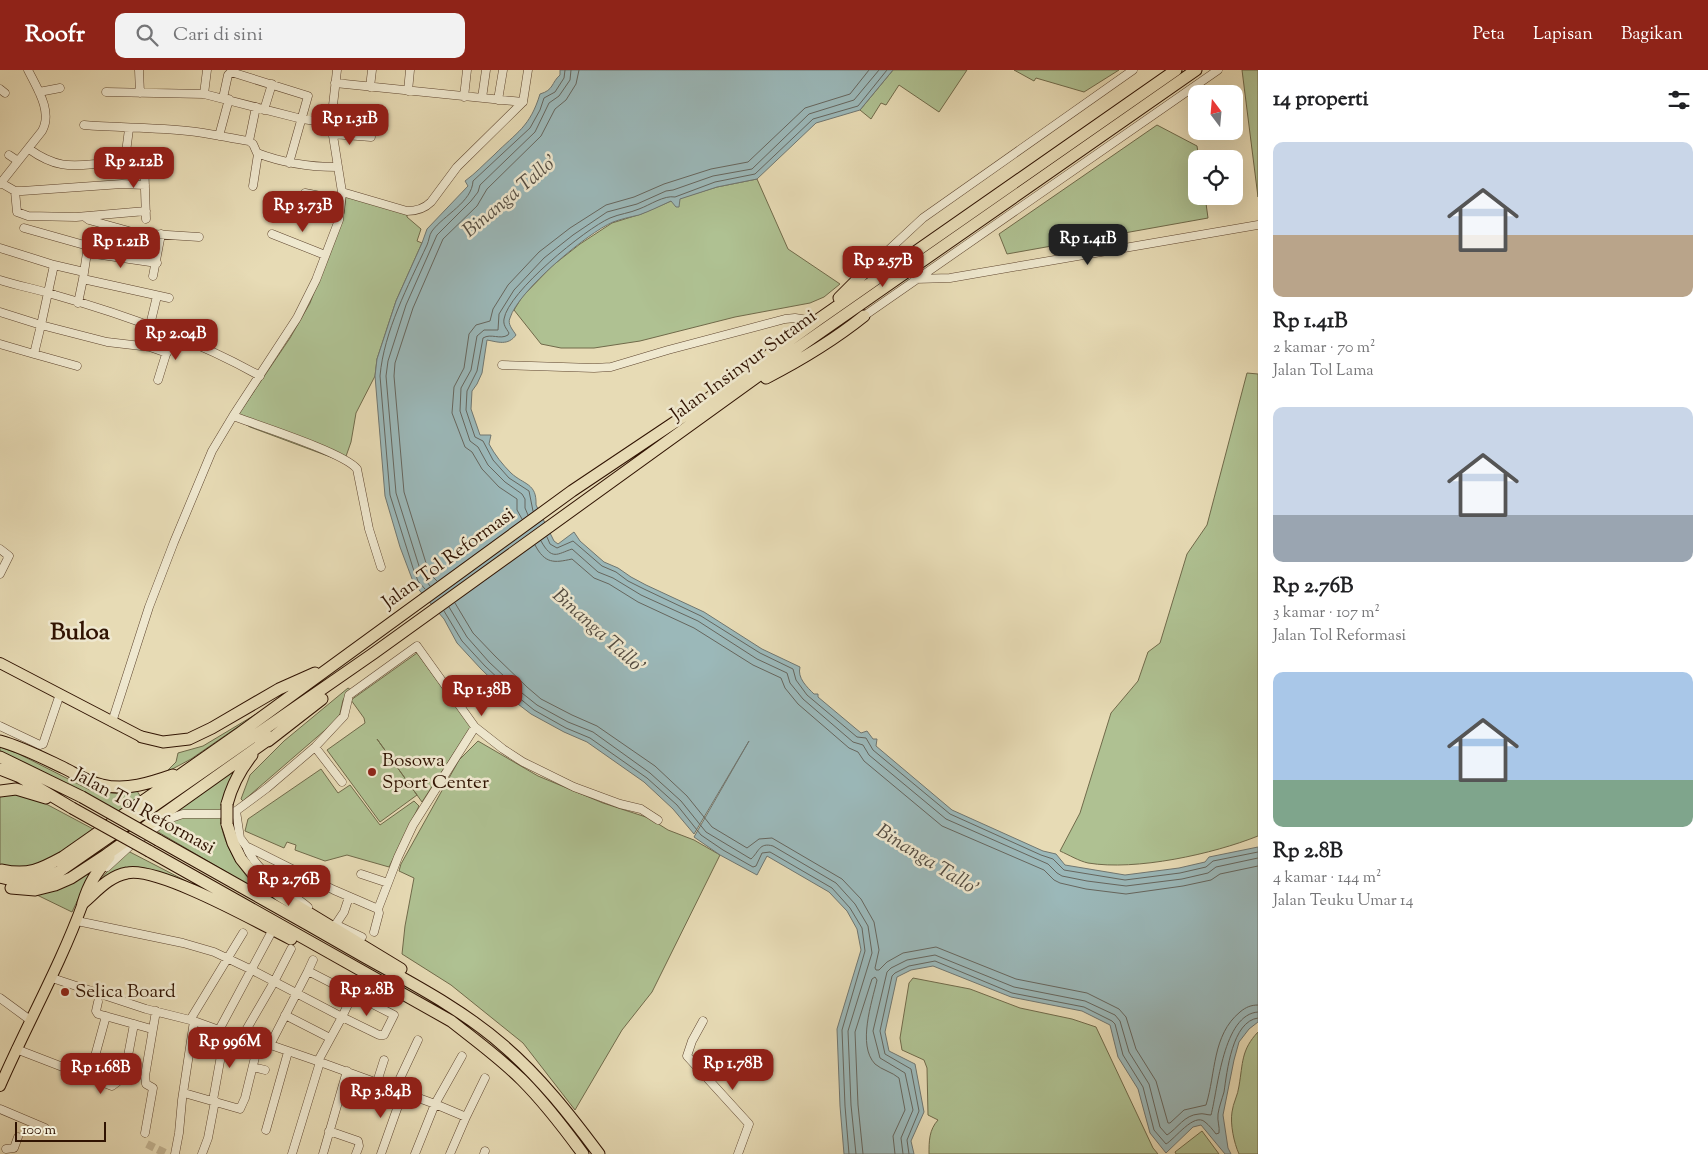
<!DOCTYPE html>
<html lang="id">
<meta charset="utf-8">
<style>
:root{--surface:#fff;--page:#f2f2f2;--text:#202124;--muted:#757577;--accent:#8f2418}
body{margin:0;font-family:"Sorts Mill Goudy",serif;background:var(--page);color:var(--text);height:100vh;display:flex;flex-direction:column;font-size:19px;white-space:nowrap}
*{box-sizing:border-box;margin:0}
p{font-size:16px;color:var(--muted)}
.icon{flex:none;width:28px;height:28px;fill:none;stroke:currentColor;stroke-width:2;stroke-linecap:round;stroke-linejoin:round}
.map{position:relative;flex:1;overflow:hidden}
.panel{display:flex;flex-direction:column;background:var(--surface);width:450px}
.panel>*{flex:none}
.needle{width:32px;rotate:344deg}
.tools{position:absolute;left:1188px;top:15px;display:grid;gap:10px}
.tools a{display:grid;place-items:center;width:55px;height:55px;border-radius:10px;background:var(--surface);box-shadow:0 5px 20px #0002;font-size:25px}
.scale{position:absolute;left:15px;bottom:12px;width:91px;box-sizing:border-box;padding-left:5px;border:2px solid #301302;border-top:0;font-size:14px;line-height:18px;white-space:nowrap;color:#301302;-webkit-text-stroke:4px #efe8cf;paint-order:stroke}
.price{position:absolute;translate:-50% -42px;padding:0 11px;border-radius:10px;background:var(--accent);color:#fff;font-size:16px;line-height:32px;filter:drop-shadow(0 1px 2px #0008)}
.price::after{content:'';position:absolute;left:50%;top:30px;width:15px;height:11px;margin-left:-8px;background:inherit;clip-path:polygon(0 0,100% 0,50% 100%)}
.price.current{background:#222;color:#fff}
ul{padding:0;list-style:none}
li{display:grid;align-content:center;gap:10px;height:265px;padding:0 15px}
li span{display:grid;place-items:center;height:155px;border-radius:10px;color:#555}
li>.icon{margin-inline-start:auto}
span .icon{width:90px;height:90px;fill:#fffc;stroke-width:1}
li b{font-size:21px}
h2{display:flex;justify-content:space-between;align-items:center;height:60px;padding:0 15px;font-size:21px}
header{display:flex;align-items:center;gap:30px;box-sizing:border-box;height:70px;padding:0 25px;background:var(--accent);color:#fff}
header strong{font-size:24px}
nav{display:flex;gap:28px;margin-inline-start:auto;font-size:18px}
.search{width:350px;height:45px;background:var(--page);display:flex;align-items:center;gap:12px;box-sizing:border-box;padding:0 18px;border-radius:10px;color:var(--muted);font-size:19px}
main{display:flex;flex:1;min-height:0}
.map>svg:first-child{display:block}
.green{fill:#afc192;stroke:#706a4a}
.water{fill:#9bb8b9;stroke:#707670}
.lines{fill:none;stroke-linecap:round;stroke-linejoin:round}
.shore{stroke:#66665e;stroke-width:1}
.minor-tunnel{stroke:#c2b391;stroke-width:8;stroke-dasharray:8 4;stroke-linecap:butt}
.minor-casing{stroke:#5e452f;stroke-width:9}
.major-casing{stroke:#301302;stroke-width:12}
.highway-casing{stroke:#301302;stroke-width:13}
.minor{stroke:#efe8cf;stroke-width:8}
.major{stroke:#e7dbb5;stroke-width:10}
.highway{stroke:#e7dbb5;stroke-width:11}
.highway-bridge-casing{stroke:#301302;stroke-width:13;stroke-linecap:butt}
.highway-bridge{stroke:#e7dbb5;stroke-width:11}
.poi-dot{fill:#8f2418;stroke:#efe8cf;stroke-width:2}
.labels{text-anchor:middle;dominant-baseline:central;stroke-width:5;stroke-linejoin:round;paint-order:stroke}
.street-label{font-size:19px;fill:#301302;stroke:#efe8cf}
.poi-label{font-size:19px;fill:#301302;stroke:#efe8cf;text-anchor:start}
.water-label{font-size:20px;font-style:italic;fill:#554d42;stroke:#efe8cf}
.district-label{font-size:24px;font-weight:bold;fill:#301302;stroke:#efe8cf}
</style>
<header>
<strong>Roofr</strong>
<div class="search"><svg class="icon" aria-label="search" viewBox="0 0 24 24"><circle cx="10" cy="10" r="6"/><path d="M15 15l6 6"/></svg>Cari di sini</div>
<nav><a>Peta</a><a>Lapisan</a><a>Bagikan</a></nav>
</header>
<main>
<div class="map">
<svg width="1258" height="1084" viewBox="0 0 1258 1084">
<rect width="100%" height="100%" fill="#e7dbb5"/>
<filter id="stains"><feTurbulence type="fractalNoise" baseFrequency=".004" numOctaves="4"/><feColorMatrix values="0 0 0 0 .2 0 0 0 0 .09 0 0 0 0 .02 0 0 0 .5 -.17"/></filter>
<radialGradient id="worn" r=".72"><stop offset=".6" stop-color="#630" stop-opacity="0"/><stop offset="1" stop-color="#630" stop-opacity=".3"/></radialGradient>
<path class="green" d="M893 0H967L939 42 899 15 886 35 881 33 871 49 860 40Z
M1014 0H1119L1084 22 1036 8 1034 11Z
M1242 0H1258V127Z
M1157 55 1197 76 1199 89H1196V126H1205L1208 148 1007 184 999 164Z
M757 109 788 179 840 214 824 227 810 233 735 247 640 271 594 278H561L541 274 514 240 522 227 552 196 580 174 612 153 641 144 671 131 717 117Z
M346 126 407 144V147L421 159 417 171 422 173 396 231 377 289 375 306 356 343 351 372 344 392 250 357 238 350V345L290 268 310 233 344 143Z
M1247 303 1258 304V766C1213 784 1136 801 1088 793 1079 791 1069 785 1060 781L1080 743 1111 643 1138 611 1148 582 1160 573 1187 484 1207 455Z
M417 583 471 657 422 732 377 669 417 725 380 752 327 680 365 653 364 648 351 630Z
M348 618 351 620 343 630 339 648 243 731 241 729 250 705 284 671Z
M258 643 191 689 165 703 176 692 178 683 203 676Z
M478 671 538 706 603 733 649 748 668 760 694 770 720 785 652 922 622 960 575 1040 523 973 451 915 402 884 405 856 414 808 399 801 401 794 459 690Z
M0 677 17 683 92 721 122 724 137 721 141 727 119 744 0 684Z
M239 696C231 709 224 723 221 739 217 763 236 796 252 812 268 828 291 839 310 851L148 756Z
M321 699 338 723 350 715 380 755 414 731 419 736 389 797 347 785 325 791 295 780 296 775 287 772 284 778 245 761 248 749Z
M11 721 33 727 95 760 43 796 0 798V723Z
M126 780 248 843 141 799 103 813 100 810Z
M91 802 72 842 37 825 64 817Z
M913 908 970 919 1020 938 1072 949 1096 957 1153 1078 1158 1084H929C929 1071 929 1060 938 1050L928 1045 927 998 924 990 902 980 900 968 909 913Z
M1258 962V1084H1239C1234 1073 1230 1054 1232 1042 1233 1033 1238 1025 1239 1016 1243 993 1241 980 1258 962Z
M1202 1061 1219 1084H1176L1175 1082Z"/>
<path class="water" d="M560 0H893L860 40 816 53 757 109 717 117 680 129 679 137H676L671 131C660 136 650 141 639 145 630 147 621 149 613 152 587 163 518 221 510 248 507 254 513 260 516 265 508 276 498 272 487 270L482 303 477 314 472 321 471 339 480 365H491L489 374C495 385 502 394 511 403 524 415 537 413 536 435L554 471 558 474 574 462 580 471 604 492 618 498 631 507 646 515 704 542 762 579 800 597C797 608 807 617 814 624H818V627L861 663 867 661 873 669H877L876 676 952 740 1043 781 1056 784 1065 795 1125 805 1179 798 1205 792 1209 787 1258 777V952L1249 959 1239 972 1234 990 1223 1045 1228 1078 1231 1084H1225L1201 1055 1193 1057 1166 1083 1150 1063 1138 1019 1118 987 1110 955 1082 941 1011 927 933 896 911 900 897 907 885 962 889 981 915 994 924 1042 911 1071 914 1084H844L840 1036 837 959 861 880 857 859 847 841 829 822 767 786 757 805 720 785 694 767 749 671 694 764 673 739 644 712 587 672 564 662 531 644 514 631 481 599 457 573 444 549 414 514 400 477 385 426 375 306 377 289 396 231 422 173 427 159 468 116 465 111C476 103 484 94 494 85 517 62 530 57 540 24 554 20 551 13 560 5Z"/>
<g class="lines">
<path class="shore" d="M533 441 529 421 509 408 493 390 483 371 475 367 466 340 467 321 477 301 483 268C491 263 500 270 508 265L509 263C506 258 503 255 504 249 508 222 585 159 610 148 619 144 630 143 639 139 650 135 664 125 675 127L715 112 755 104 813 49 858 36 887 0
M528 445 525 438V429L522 424 505 412 488 395 478 377 470 371 460 341 461 318 471 300 477 266 484 260H498L499 244 514 220 544 188 573 165 607 142 637 134 666 121 673 120 713 106 752 99 809 44 854 30 879 0
M522 449 517 440V429L499 417 482 399 472 382 465 377 452 343 454 317 464 298 469 264 476 255 490 251 493 239 508 215 539 182 570 158 606 135 634 127 664 114 711 99 748 92 805 38 850 24 869 0
M547 467 550 474 557 478 573 471 602 496 616 502 628 511 644 519 701 546 760 583 793 599 796 610 807 625 857 667 866 668 873 680 950 744 1041 785 1053 789 1064 800 1125 810 1180 803 1206 797 1213 791 1258 782
M541 471C552 491 557 484 572 479L598 502 613 508 641 525 698 551 757 589 787 603 790 613 803 629 853 672 863 675 869 685 946 749 1048 794 1057 803 1062 806 1087 811 1126 816 1182 809 1208 803 1216 797 1258 788
M535 475C545 494 554 493 572 489L594 508 609 514 638 532 694 558 753 595 781 608 785 618 798 634 849 678 858 682 864 691 942 756 1044 800 1054 810 1060 813 1086 819 1126 824 1183 816 1211 810 1220 804 1258 796
M437 511 430 504 426 493 404 422 394 306 395 293 413 238 443 169 477 136 487 119 541 66 555 39 566 30 576 14 579 0
M430 516 424 508 419 496 396 423 386 306 388 291 406 235 437 165 471 131 478 122 480 115 535 62 549 33 559 26 570 10 571 0
M425 519 418 511 413 498 390 425 380 306C384 261 408 216 427 175 429 171 429 165 432 161 444 145 472 132 473 111L530 58 540 40 544 28 555 22 564 8 565 0
M455 533 473 563 495 586 527 617 541 629 572 645 597 656 655 696 687 726 712 757 747 778 759 769 772 768 842 809 861 829 874 852 879 880 875 898 876 900H879L887 892 903 883 936 877 1016 909 1087 923 1119 939 1126 947 1136 979 1156 1011 1168 1053H1170L1184 1040 1206 1035C1216 1003 1212 965 1240 942 1246 937 1251 935 1258 935
M449 537 467 567 489 592 522 623 537 635 568 652 593 662 650 703 681 731 706 762 751 789C759 782 759 772 773 776L836 813 855 834 868 856 872 883 848 961 851 1035 856 1084
M444 541 462 571 485 596 518 627 534 640 566 658 590 668 647 708 677 735 701 765 723 780 753 797 756 796 762 783 770 782 832 818 850 838 862 858 865 881 842 960 845 1036 849 1084
M863 1084 858 1035 855 962 872 909 875 907 877 910C872 932 857 975 875 994 882 1000 892 1002 899 1008L905 1040 893 1066 895 1084
M903 1084 901 1068 913 1040 905 1003 880 988 873 961 887 902 891 898 907 890 935 885 1014 917 1085 931 1115 945 1120 951 1129 982 1149 1014 1160 1057 1167 1065C1178 1058 1184 1045 1199 1044 1203 1043 1207 1045 1211 1045 1218 1019 1223 944 1258 942
M909 1084 907 1070 919 1041 911 999 885 984 880 961 892 906 895 903 909 896 935 891 1012 923 1084 937 1112 951 1115 954 1123 985 1143 1017 1154 1060 1166 1074C1175 1069 1194 1042 1205 1052 1209 1055 1213 1060 1216 1064L1219 1063C1220 1057 1217 1051 1218 1044 1219 1037 1222 1029 1224 1022 1227 1002 1232 951 1258 948"/>
<path class="minor-tunnel" d="M147 1074 167 1084"/>
<g class="minor-casing">
<path id="minor" d="M139 0 140 23
M335 13 523 32 528 0
M370 17 372 0
M0 19 5 23
M408 21 410 0
M39 22 60 18
M106 22 204 24 302 49 331 53
M204 24 207 0
M464 27 467 0
M223 28 228 5 231 2 308 26 289 93
M482 28 486 0
M498 30 503 0
M264 40 272 14
M84 55C119 58 154 57 188 61 208 63 229 68 249 71L253 74 257 83C283 93 309 97 337 97
M332 64 371 67
M219 66 229 29
M249 71 256 37
M29 79C65 105 82 92 122 93L125 90 129 59
M9 85 18 91
M144 89 146 149
M1 113 15 121H22L122 114 145 115
M0 114 42 61C53 42 37 18 28 0
M253 116 258 84
M15 121 17 142 28 146 76 147 146 141
M342 122 407 141C416 141 425 138 431 132L457 97 523 32
M305 123 341 130
M85 147 89 150 136 163 199 167
M24 158 88 176 83 209 78 233
M272 164 325 185
M0 178 54 195 41 255 0 242
M88 183 157 193
M54 195 84 202
M866 201 923 148 1133 0
M153 206 161 164
M83 209 169 228
M915 209 950 208 1258 155
M0 210C18 216 37 219 55 225 126 245 196 270 260 306
M864 246 1218 0
M150 255 157 226
M0 274 34 284 41 255 107 272 150 277 167 283
M34 284 77 296
M502 295 594 298 611 297 668 280 785 249 795 248 808 250 812 254
M158 310 172 265
M233 346C257 355 345 383 357 399L369 459 381 497
M0 479 9 486 0 504
M112 652 149 537 174 472 212 381 233 346 297 248 316 210 339 150 342 122 331 53 337 0
M0 656 40 675 43 674 60 624
M315 677 342 712
M236 741 240 768 246 776 334 820 378 839
M246 776C255 801 288 821 308 837
M107 797 131 775 168 749 183 744H219L236 741 267 718 315 677 344 646 349 625 417 576 475 657 503 679 523 692 574 717 620 734 641 739 658 750
M361 804 388 813
M77 851 183 873 214 882 252 900 342 947 318 991
M336 854 344 842 349 827
M339 856 362 867
M374 862 379 843 378 839 398 787 413 755 475 657
M308 901 313 890
M52 908 146 939 194 951 219 960 259 971 320 992 435 1034 462 986
M0 928 30 950
M98 932 96 941 98 944 148 958
M285 945 330 968
M190 950 243 863
M703 951 692 971 687 986 749 1054 738 1084
M219 960 271 863
M242 967 274 912 291 879
M270 975 308 901 394 945 384 965H379L342 947 353 924
M16 979 112 1016 124 1007 134 954
M253 997 265 1000
M89 1008 106 946
M377 1012 384 990
M395 1019 418 970
M184 1023 240 1039 245 1028 259 971
M213 1030 222 980 227 962
M0 1039 45 1058
M266 1060 288 982
M329 1061 358 1071 359 1076 356 1084
M145 1063 153 1018 146 1014 145 1006 156 941
M6 1079 14 1078 18 1067
M175 1084 179 1063 182 1030 194 951
M202 1084 208 1068 215 1031
M292 1084 320 992
M323 1084 347 1001
M381 1084 403 1022
M415 1084 435 1034 466 1047 485 1008
M450 1084 466 1047
M484 1084 485 1081"/>
</g>
<g class="major-casing">
<path id="major" d="M0 593 142 667
M0 1016C27 954 60 896 83 833"/>
</g>
<g class="highway-casing">
<path id="highway" d="M839 228 866 201
M766 308C801 290 834 270 864 246
M142 667 163 672 189 669 212 658 279 619 315 603
M0 671C22 677 43 688 64 698 76 704 88 712 102 715 126 721 150 713 173 705
M268 671 322 629
M0 687 82 727
M0 699 20 707 72 738
M0 721 16 719 46 728
M227 734C232 715 240 700 252 685
M227 754 233 773 241 789 254 805 279 825 401 899
M158 770C227 809 295 847 363 886 411 913 462 939 504 976 540 1007 570 1045 599 1084
M149 781 451 951C475 970 500 988 522 1010 545 1033 564 1058 583 1084
M2 800C28 806 41 799 63 787L240 663 572 421 687 344 819 249 1176 0
M0 807C21 814 41 811 60 801L374 583 779 291 1196 0
M11 818 35 820 55 815 71 808 106 785 272 667
M83 833C96 822 109 806 127 803 158 796 259 853 291 869
M83 833C89 813 96 803 109 787"/>
</g>
<use href="#minor" class="minor"/>
<use href="#major" class="major"/>
<use href="#highway" class="highway"/>
<g class="highway-bridge-casing">
<path id="highway-bridge" d="M82 727 158 770
M72 738 149 781
M227 754V734"/>
</g>
<use href="#highway-bridge" class="highway-bridge"/>
</g>
<g class="poi-dot">
<circle cx="372" cy="702" r="5"/>
<circle cx="65" cy="922" r="5"/>
</g>
<g class="labels">
<g class="street-label">
<text transform="translate(744 296) rotate(-36)">Jalan Insinyur Sutami</text>
<text transform="translate(449 489) rotate(-36)">Jalan Tol Reformasi</text>
<text transform="translate(144 742) rotate(29)">Jalan Tol Reformasi</text>
</g>
<g class="poi-label">
<text x="382" y="691">Bosowa<tspan x="382" dy="22">Sport Center</tspan></text>
<text x="75" y="922">Selica Board</text>
</g>
<g class="water-label">
<text transform="translate(511 127) rotate(-40)">Binanga Tallo'</text>
<text transform="translate(598 562) rotate(42)">Binanga Tallo'</text>
<text transform="translate(927 791) rotate(32)">Binanga Tallo'</text>
</g>
<g class="district-label">
<text x="80" y="563">Buloa</text>
</g>
</g>
<rect width="100%" height="100%" filter="url(#stains)"/>
<rect width="100%" height="100%" fill="url(#worn)"/>
</svg>
<div class="tools">
<a><svg class="needle" viewBox="-14 -14 28 28"><path d="M0-13l5 13h-10z" fill="#e53935"/><path d="M0 13l5-13h-10z" fill="#757577"/></svg></a>
<a><svg class="icon" aria-label="locate" viewBox="0 0 24 24"><circle cx="12" cy="12" r="6"/><path d="M12 2v4M12 18v4M2 12h4M18 12h4"/></svg></a>
</div>
<div class="scale">100 m</div>
<b class="price" style="left:350px;top:76px">Rp 1.31B</b>
<b class="price" style="left:134px;top:119px">Rp 2.12B</b>
<b class="price" style="left:303px;top:163px">Rp 3.73B</b>
<b class="price current" style="left:1088px;top:196px">Rp 1.41B</b>
<b class="price" style="left:121px;top:199px">Rp 1.21B</b>
<b class="price" style="left:883px;top:218px">Rp 2.57B</b>
<b class="price" style="left:176px;top:291px">Rp 2.04B</b>
<b class="price" style="left:482px;top:647px">Rp 1.38B</b>
<b class="price" style="left:289px;top:837px">Rp 2.76B</b>
<b class="price" style="left:367px;top:947px">Rp 2.8B</b>
<b class="price" style="left:230px;top:999px">Rp 996M</b>
<b class="price" style="left:733px;top:1021px">Rp 1.78B</b>
<b class="price" style="left:101px;top:1025px">Rp 1.68B</b>
<b class="price" style="left:381px;top:1049px">Rp 3.84B</b>
</div>
<section class="panel">
<h2>14 properti<svg class="icon" aria-label="filters" viewBox="0 0 24 24"><path d="M4 7h16M4 17h16"/><circle cx="9" cy="7" r="2"/><circle cx="15" cy="17" r="2"/></svg></h2>
<ul>
<li><span style="background:linear-gradient(#c9d6e8 60%,#b9a48a 0)"><svg class="icon" aria-label="home" viewBox="0 0 24 24"><path d="M3 11l9-7 9 7M6 9v11h12V9"/></svg></span><div><b>Rp 1.41B</b><p>2 kamar · 70 m²</p><p>Jalan Tol Lama</p></div></li>
<li><span style="background:linear-gradient(#c9d6e8 70%,#9aa5b1 0)"><svg class="icon" aria-label="home" viewBox="0 0 24 24"><path d="M3 11l9-7 9 7M6 9v11h12V9"/></svg></span><div><b>Rp 2.76B</b><p>3 kamar · 107 m²</p><p>Jalan Tol Reformasi</p></div></li>
<li><span style="background:linear-gradient(#a9c7e8 70%,#7fa58c 0)"><svg class="icon" aria-label="home" viewBox="0 0 24 24"><path d="M3 11l9-7 9 7M6 9v11h12V9"/></svg></span><div><b>Rp 2.8B</b><p>4 kamar · 144 m²</p><p>Jalan Teuku Umar 14</p></div></li>
</ul>
</section>
</main>
